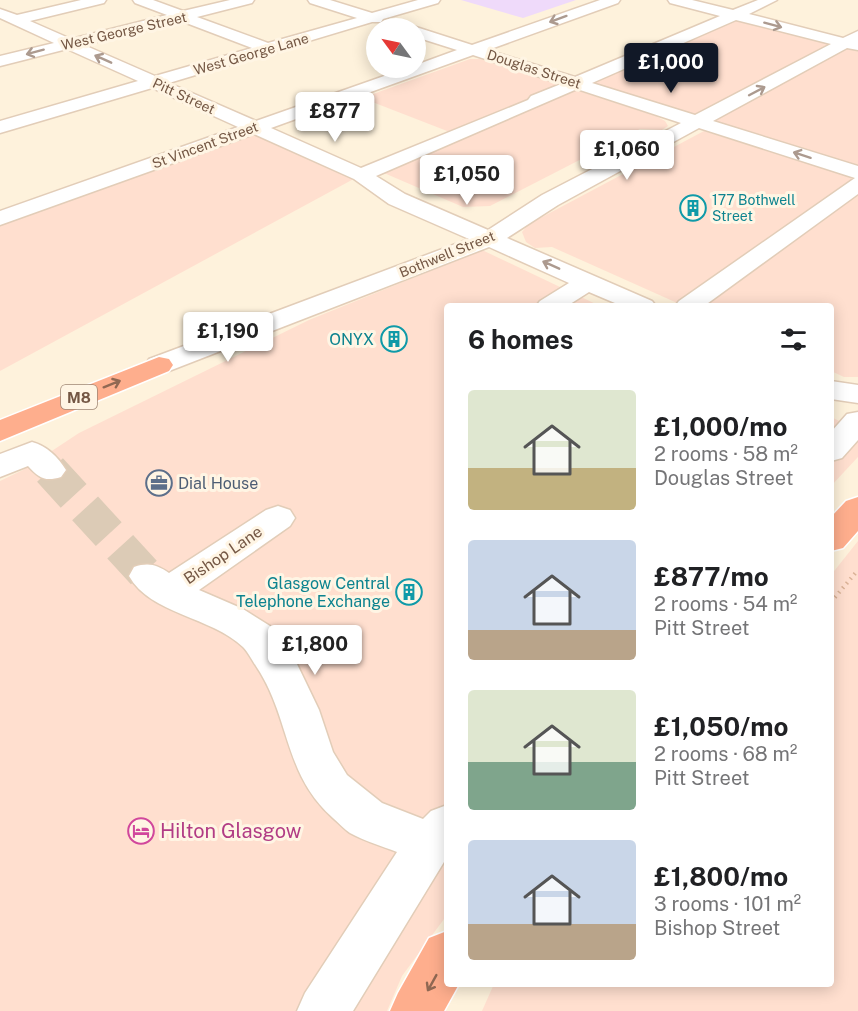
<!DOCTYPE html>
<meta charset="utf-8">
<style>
:root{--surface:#fff;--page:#f2f2f2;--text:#202124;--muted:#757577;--accent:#111827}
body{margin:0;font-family:"Public Sans",sans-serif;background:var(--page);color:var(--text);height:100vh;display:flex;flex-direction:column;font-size:22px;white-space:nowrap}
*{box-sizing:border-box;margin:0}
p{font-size:20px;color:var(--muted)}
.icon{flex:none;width:33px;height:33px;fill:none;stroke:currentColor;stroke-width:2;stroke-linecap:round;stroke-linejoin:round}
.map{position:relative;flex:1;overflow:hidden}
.panel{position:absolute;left:444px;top:303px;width:390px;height:684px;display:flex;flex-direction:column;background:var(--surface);border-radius:6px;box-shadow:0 3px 15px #0003}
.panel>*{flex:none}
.needle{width:39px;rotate:303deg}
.buttons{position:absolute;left:366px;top:18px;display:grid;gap:12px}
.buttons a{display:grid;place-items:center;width:60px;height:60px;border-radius:50%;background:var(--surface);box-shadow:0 3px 15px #0003;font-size:30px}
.price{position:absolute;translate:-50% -51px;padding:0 14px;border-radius:6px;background:#fff;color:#222;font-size:20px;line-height:39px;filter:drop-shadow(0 2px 3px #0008)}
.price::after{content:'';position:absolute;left:50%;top:36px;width:18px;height:14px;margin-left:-9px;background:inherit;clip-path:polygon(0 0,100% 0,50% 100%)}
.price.active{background:var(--accent);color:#fff}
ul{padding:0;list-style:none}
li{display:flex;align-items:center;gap:18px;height:150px;padding:0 24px}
li span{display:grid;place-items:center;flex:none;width:168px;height:120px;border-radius:6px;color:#555}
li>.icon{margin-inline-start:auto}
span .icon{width:72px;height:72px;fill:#fffc;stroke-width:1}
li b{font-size:26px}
h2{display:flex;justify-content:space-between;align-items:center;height:72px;padding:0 24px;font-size:26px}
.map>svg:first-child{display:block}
.commercial{fill:#ffdfcf}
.education{fill:#efdafa}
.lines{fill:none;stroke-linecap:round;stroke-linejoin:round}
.minor-tunnel{stroke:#dccbb6;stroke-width:35;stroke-dasharray:35 17;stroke-linecap:butt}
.minor-casing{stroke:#e2cdb8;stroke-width:3}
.highway-casing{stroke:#fff;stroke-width:3}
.path{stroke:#dab296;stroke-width:4;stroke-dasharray:1.5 4.5;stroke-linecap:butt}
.minor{fill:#fff;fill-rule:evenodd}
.highway{fill:#feae8d;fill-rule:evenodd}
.oneway{stroke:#ac9a8f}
.oneway2{stroke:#906853}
.labels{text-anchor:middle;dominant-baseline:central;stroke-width:6;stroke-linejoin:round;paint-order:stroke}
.far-street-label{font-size:14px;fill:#745744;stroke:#fff5e4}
.far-culture-label{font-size:14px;fill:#0d838f;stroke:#fff5e4;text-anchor:start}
.shield{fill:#fff5e4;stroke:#9e8674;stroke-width:1.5}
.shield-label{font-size:15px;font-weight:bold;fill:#745744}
.culture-label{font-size:16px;fill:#0d838f;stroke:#fff5e4;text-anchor:end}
.service-label{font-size:16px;fill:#4e5e75;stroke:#fff5e4;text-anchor:start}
.street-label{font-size:16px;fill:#745744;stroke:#fff5e4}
.near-hotel-label{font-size:20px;fill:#b23c85;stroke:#fff5e4;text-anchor:start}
</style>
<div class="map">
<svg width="858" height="1011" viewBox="0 0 858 1011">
<rect width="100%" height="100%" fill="#fef2dc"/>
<path class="commercial" d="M735 15 845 43 858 36V173L578 83Z
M470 59H480L656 116 665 121 668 126 662 130 640 129 490 206 463 207 384 173 460 136 362 98Z
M251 128 361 175 0 371V218Z
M704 131 847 176 858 182V377H844L831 371V306H684L552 247 535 248 526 242 522 232 529 224Z
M482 250 600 306H447V915L402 976 387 1011H0V481L23 470 79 433 309 320Z
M831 417 858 430V457L831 486Z
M858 541V1011H482L494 984H831V575Z"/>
<path class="education" d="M461 0H576L523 18Z"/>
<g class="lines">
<path class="minor-tunnel" d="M50 470 147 576"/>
<g class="minor-casing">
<path id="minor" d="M81 0H106L104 3 30 21 71 39 167 15 135 3 133 0H153L183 11 230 0H254L252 3 197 17 268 43 357 18 310 3 308 0H330L372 13 418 0H440L438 3 383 19 381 22H372L169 83 256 121 407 68H416V65L457 50 416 37V28H412L416 27 472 45 600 0H620L618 3 488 50 575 77 720 16 670 3 668 0H692L733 10 758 0H777L749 14 843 38 858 31V50L847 48 713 121 858 166V194L704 306H675L679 301 855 178 699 128 558 205 507 238 652 301 656 306H622L589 292 567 306H536L540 301 569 283 489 247 169 371 159 373 149 371 145 365 149 359 469 239 389 204 354 179 254 134 0 225V211L238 127 152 88 0 133V121L138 81 67 49 0 66V56L54 43 0 18V9L17 15ZM736 20 831 44 695 115 592 83ZM181 21 252 48 155 76 84 45ZM473 55 561 84 531 96 528 100 361 168 271 128ZM577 89 681 123 542 195 488 230 405 194 376 176Z
M831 381 858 385V403L831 399Z
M858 412V440L842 458 831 461V432L847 414Z
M32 442C47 446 58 457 66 470L61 477C45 482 39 478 28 466L0 477V454Z
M278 506 290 510 295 518 290 526 199 590 243 609 270 626 296 662 319 710 333 752 347 775 382 803 423 819 431 811 447 805V857L353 1011H297L305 993 397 852C382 846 364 841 350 833 344 829 339 823 333 818 283 774 291 718 256 666 252 660 248 652 243 647 212 617 150 614 129 576L134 567C149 562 157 565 169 573L266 510Z"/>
</g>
<g class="highway-casing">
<path id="highway" d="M159 357 169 359 173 365 169 371 0 441V420Z
M858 497V531L843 548 831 551V517L846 501Z
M447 931V984H459L444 1011H390L398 993 429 938Z"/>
</g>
<path class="path" d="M831 602 858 570"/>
<use href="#minor" class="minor"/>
<use href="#highway" class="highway"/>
</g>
<defs><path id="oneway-shaft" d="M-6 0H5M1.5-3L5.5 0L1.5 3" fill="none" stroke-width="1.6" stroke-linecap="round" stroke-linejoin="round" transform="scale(1.5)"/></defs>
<g class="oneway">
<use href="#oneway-shaft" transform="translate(558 19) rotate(160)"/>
<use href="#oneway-shaft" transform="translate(773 25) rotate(15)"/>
<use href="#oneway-shaft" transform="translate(35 52) rotate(165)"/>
<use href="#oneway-shaft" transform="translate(103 59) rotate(-156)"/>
<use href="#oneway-shaft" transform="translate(757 91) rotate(-28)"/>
<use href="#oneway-shaft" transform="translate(802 155) rotate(-162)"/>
<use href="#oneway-shaft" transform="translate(551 265) rotate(-156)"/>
</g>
<g class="oneway2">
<use href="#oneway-shaft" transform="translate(112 384) rotate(-22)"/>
<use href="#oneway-shaft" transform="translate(432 983) rotate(119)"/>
</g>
<defs>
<g id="building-ring" transform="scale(1.35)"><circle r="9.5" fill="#fff5e4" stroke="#0f9aa8" stroke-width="1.5"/><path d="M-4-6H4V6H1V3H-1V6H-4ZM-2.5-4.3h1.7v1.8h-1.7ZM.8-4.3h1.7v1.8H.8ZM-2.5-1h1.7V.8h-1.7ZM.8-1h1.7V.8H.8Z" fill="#0f9aa8"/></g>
<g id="office-ring" transform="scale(1.35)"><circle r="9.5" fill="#fff5e4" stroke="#5c6f8a" stroke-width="1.5"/><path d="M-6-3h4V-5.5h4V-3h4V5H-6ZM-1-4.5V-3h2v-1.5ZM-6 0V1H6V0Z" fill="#5c6f8a"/></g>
<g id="hotel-ring" transform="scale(1.35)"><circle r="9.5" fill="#fff5e4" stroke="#d1479c" stroke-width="1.5"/><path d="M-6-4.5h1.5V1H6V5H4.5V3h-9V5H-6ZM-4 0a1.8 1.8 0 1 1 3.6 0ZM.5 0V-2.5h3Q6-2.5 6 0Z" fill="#d1479c"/></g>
</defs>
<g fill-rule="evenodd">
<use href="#building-ring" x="693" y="208"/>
<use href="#building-ring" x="394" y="339"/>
<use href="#office-ring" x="159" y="483"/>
<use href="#building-ring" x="409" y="592"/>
<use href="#hotel-ring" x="141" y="831"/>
</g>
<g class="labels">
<g class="far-street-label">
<text transform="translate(124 31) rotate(-13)">West George Street</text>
<text transform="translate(251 54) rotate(-16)">West George Lane</text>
<text transform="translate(534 69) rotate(18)">Douglas Street</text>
<text transform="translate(184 96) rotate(25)">Pitt Street</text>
<text transform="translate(205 145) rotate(-20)">St Vincent Street</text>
<text transform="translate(447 254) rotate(-22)">Bothwell Street</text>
</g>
<g class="far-culture-label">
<text x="712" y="200">177 Bothwell<tspan x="712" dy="16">Street</tspan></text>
</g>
<rect class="shield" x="61" y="385" width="36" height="24" rx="4.5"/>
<g class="shield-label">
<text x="79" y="397">M8</text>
</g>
<g class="culture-label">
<text x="374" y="339">ONYX</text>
<text x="390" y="583">Glasgow Central<tspan x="390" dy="18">Telephone Exchange</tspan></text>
</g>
<g class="service-label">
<text x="178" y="483">Dial House</text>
</g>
<g class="street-label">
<text transform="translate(223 555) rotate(-34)">Bishop Lane</text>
</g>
<g class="near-hotel-label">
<text x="160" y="831">Hilton Glasgow</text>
</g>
</g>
</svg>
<div class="buttons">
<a><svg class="needle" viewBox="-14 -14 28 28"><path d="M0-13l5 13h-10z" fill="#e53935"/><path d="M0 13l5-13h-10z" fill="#757577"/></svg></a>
</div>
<b class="price active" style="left:671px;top:94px">£1,000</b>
<b class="price" style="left:335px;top:143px">£877</b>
<b class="price" style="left:627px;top:181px">£1,060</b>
<b class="price" style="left:467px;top:206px">£1,050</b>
<b class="price" style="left:228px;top:363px">£1,190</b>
<b class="price" style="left:315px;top:676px">£1,800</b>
<section class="panel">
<h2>6 homes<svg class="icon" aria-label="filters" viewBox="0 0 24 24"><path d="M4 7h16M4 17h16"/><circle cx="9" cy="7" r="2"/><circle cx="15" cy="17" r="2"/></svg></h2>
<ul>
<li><span style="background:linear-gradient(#dfe7d0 65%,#c2b280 0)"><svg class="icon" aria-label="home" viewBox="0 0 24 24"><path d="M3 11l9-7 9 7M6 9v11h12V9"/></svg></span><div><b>£1,000/mo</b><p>2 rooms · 58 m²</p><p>Douglas Street</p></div></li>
<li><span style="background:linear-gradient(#c9d6e8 75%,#b9a48a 0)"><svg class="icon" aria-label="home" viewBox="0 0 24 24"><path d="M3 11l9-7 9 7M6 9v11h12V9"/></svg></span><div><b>£877/mo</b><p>2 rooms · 54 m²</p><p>Pitt Street</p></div></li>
<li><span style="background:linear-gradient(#dfe7d0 60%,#7fa58c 0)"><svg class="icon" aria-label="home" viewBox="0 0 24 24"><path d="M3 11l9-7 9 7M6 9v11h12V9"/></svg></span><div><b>£1,050/mo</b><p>2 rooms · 68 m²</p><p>Pitt Street</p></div></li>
<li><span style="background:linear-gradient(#c9d6e8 70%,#b9a48a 0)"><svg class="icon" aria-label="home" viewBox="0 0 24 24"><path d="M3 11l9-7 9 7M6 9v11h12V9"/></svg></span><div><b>£1,800/mo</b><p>3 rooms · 101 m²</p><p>Bishop Street</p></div></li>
</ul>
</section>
</div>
